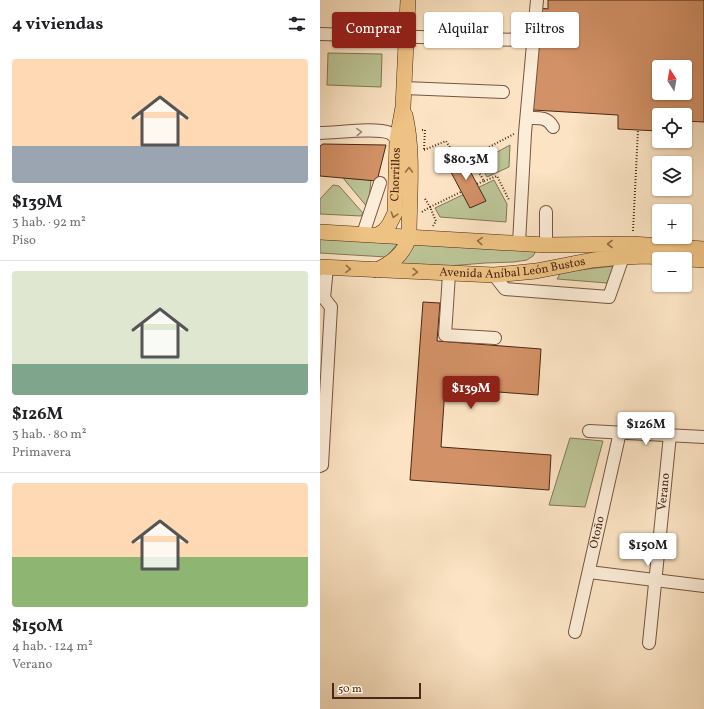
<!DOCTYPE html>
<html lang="es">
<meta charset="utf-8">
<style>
:root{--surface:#fff;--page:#f6f6f6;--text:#202124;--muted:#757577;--line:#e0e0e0;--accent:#8f2418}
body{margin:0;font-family:Vollkorn,serif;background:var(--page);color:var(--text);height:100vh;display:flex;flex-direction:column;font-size:15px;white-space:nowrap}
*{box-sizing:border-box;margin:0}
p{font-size:13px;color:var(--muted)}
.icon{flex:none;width:22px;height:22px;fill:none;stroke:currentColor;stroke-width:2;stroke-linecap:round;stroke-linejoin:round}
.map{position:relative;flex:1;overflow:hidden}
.details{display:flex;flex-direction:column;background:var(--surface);width:320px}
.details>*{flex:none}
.hud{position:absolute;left:12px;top:12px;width:312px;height:36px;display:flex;gap:8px}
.needle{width:26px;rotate:349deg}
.tools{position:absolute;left:332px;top:60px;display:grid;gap:8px}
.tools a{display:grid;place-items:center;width:40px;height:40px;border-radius:4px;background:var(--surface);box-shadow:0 1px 3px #0004;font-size:20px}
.scale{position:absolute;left:12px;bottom:10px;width:89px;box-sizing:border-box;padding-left:4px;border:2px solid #4a2716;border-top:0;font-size:11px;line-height:14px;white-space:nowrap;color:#4a2716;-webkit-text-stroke:3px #fcedd8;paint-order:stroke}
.price{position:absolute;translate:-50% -34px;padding:0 9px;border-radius:4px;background:#fff;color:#222;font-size:13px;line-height:26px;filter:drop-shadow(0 1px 2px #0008)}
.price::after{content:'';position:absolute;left:50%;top:24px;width:12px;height:9px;margin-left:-6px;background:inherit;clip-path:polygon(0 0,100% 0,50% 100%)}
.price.on{background:var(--accent);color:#fff}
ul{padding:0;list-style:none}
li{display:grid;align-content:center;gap:8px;height:212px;padding:0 12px}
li+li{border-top:1px solid var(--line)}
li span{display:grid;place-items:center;height:124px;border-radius:4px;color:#555}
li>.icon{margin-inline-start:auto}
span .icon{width:72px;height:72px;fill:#fffc;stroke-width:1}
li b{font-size:17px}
h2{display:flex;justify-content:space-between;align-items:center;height:48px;padding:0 12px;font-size:17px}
.tag{padding:0 14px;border-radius:4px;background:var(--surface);box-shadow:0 1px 3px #0004;font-size:14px;line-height:36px}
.tag.on{background:var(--accent);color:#fff}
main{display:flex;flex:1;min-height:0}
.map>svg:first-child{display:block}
.green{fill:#bcc496;stroke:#837656}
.building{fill:#d29166;stroke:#4a2716;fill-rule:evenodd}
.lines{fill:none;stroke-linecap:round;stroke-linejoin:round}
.minor-casing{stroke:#765641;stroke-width:14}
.major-casing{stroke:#4a2716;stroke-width:16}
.path{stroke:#4a2716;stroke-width:2;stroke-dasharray:1 2;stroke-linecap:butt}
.minor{stroke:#fcedd8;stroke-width:12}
.major{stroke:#eec282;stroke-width:15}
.oneway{stroke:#a38a77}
.oneway2{stroke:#946d47}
.labels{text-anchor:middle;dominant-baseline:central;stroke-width:3;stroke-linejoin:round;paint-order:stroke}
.street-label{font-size:12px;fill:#4a2716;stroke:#fcedd8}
</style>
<main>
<section class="details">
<h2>4 viviendas<svg class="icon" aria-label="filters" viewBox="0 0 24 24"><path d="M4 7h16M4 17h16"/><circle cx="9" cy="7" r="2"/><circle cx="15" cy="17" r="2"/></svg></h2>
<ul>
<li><span style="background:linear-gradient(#ffd9b3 70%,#9aa5b1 0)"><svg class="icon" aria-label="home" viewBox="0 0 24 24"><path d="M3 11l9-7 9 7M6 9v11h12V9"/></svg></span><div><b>$139M</b><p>3 hab. · 92 m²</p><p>Piso</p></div></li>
<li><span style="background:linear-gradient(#dfe7d0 75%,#7fa58c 0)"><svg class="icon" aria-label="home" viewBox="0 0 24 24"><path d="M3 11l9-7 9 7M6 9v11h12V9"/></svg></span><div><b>$126M</b><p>3 hab. · 80 m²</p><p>Primavera</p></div></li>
<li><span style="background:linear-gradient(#ffd9b3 60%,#8fb573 0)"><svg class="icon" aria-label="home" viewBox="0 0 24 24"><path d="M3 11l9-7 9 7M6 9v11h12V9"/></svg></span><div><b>$150M</b><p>4 hab. · 124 m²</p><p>Verano</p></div></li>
</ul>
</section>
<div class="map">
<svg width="384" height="709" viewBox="0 0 384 709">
<rect width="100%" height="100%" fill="#fbe3c3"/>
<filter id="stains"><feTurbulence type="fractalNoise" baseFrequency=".005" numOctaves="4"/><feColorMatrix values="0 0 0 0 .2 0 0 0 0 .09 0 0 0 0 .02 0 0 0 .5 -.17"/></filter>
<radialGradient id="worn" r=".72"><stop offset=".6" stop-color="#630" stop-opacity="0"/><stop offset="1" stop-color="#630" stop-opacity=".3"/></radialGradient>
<path class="green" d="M8 53 62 54 61 87 7 85Z
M190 145 189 167 167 177 159 162Z
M23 178 51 180 48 208Z
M174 180 187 204 186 222 120 217 115 208Z
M13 185 19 186 43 213 41 216 0 214V199Z
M0 239 79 242 66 257 0 253Z
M93 244 216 251 213 256 207 260 194 262 165 263 104 268 78 262Z
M294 266 287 283 237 279 241 272Z
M250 438 283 441 265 507 229 505Z"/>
<path class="building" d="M228 0H384V122L365 121V115H339V131L298 129V115L213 110 220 8 228 9ZM339 67H365V93H339Z
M3 144 66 145 57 181 0 176V146Z
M141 154 166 201 150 208 125 161Z
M103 302 120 303 117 341 221 349 218 395 125 388 121 447 231 455 229 490 90 480Z"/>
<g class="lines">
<g class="minor-casing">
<g id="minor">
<path d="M0 34 201 40"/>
<path d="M84 88 183 92"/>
<path d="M207 118C217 118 227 116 233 127"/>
<path d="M0 133C17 133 55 127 70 133 73 135 75 137 77 140"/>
<path d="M43 234 60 183"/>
<path d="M199 243 205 133 217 0"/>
<path d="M226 245V212"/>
<path d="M129 274 125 335 175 338"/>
<path d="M174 275 185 289 289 297 303 257"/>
<path d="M0 297 4 298 11 307 2 465 0 466"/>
<path d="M4 298 7 267"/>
<path d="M269 431 384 437"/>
<path d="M269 572 384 586"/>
<path id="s1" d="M255 632 300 432"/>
<path id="s2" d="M329 643 350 435"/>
</g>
</g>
<g class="major-casing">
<g id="major">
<path d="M0 232 226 245 312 244 384 249"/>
<path id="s3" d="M58 235 64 231 69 225 75 213 77 140 83 107 88 0"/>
<path id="s4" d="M0 267 174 275 216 271 273 260 303 257 326 256 384 260"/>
<path d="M57 270C72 263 84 254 89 237 89 199 94 152 85 115"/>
</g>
</g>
<path class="path" d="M102 130H105L104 149
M104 150 126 141 135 156
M144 160 150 157
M164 181 177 176 189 200
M157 184 164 181 150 157 194 134
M102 212 110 207 104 197
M113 226 116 221 110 207 141 192
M313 231 318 130"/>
<use href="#minor" class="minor"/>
<use href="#major" class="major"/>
</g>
<defs><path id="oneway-chevron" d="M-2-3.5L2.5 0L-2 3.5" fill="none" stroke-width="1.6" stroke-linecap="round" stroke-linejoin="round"/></defs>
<use class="oneway" href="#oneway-chevron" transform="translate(39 132) rotate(-3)"/>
<g class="oneway2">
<use href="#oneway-chevron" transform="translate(89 170) rotate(-90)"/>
<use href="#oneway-chevron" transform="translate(74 215) rotate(107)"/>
<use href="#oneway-chevron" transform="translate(160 241) rotate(-177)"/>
<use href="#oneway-chevron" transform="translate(290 244) rotate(-180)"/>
<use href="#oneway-chevron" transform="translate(28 269) rotate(3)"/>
<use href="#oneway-chevron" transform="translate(95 272) rotate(2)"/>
</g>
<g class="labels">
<g class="street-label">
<text stroke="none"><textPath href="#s3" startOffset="67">Chorrillos</textPath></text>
<text stroke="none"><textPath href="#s4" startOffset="193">Avenida Aníbal León Bustos</textPath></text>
<text stroke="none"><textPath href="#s2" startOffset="152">Verano</textPath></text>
<text stroke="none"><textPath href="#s1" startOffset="102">Otoño</textPath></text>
</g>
</g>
<rect width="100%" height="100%" filter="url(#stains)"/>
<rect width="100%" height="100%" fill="url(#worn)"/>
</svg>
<div class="tools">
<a><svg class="needle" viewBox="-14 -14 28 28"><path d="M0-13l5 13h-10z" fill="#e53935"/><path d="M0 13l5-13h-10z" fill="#757577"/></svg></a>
<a><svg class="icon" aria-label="locate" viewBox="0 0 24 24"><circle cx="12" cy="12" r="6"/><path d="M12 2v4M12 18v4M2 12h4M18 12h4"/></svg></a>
<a><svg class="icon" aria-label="layers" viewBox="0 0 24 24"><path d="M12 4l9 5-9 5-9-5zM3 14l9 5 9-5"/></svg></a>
<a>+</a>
<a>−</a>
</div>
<div class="scale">50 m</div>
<b class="price" style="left:146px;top:181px">$80.3M</b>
<b class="price on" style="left:151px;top:410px">$139M</b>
<b class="price" style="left:326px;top:446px">$126M</b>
<b class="price" style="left:328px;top:567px">$150M</b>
<div class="hud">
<a class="tag on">Comprar</a>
<a class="tag">Alquilar</a>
<a class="tag">Filtros</a>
</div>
</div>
</main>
